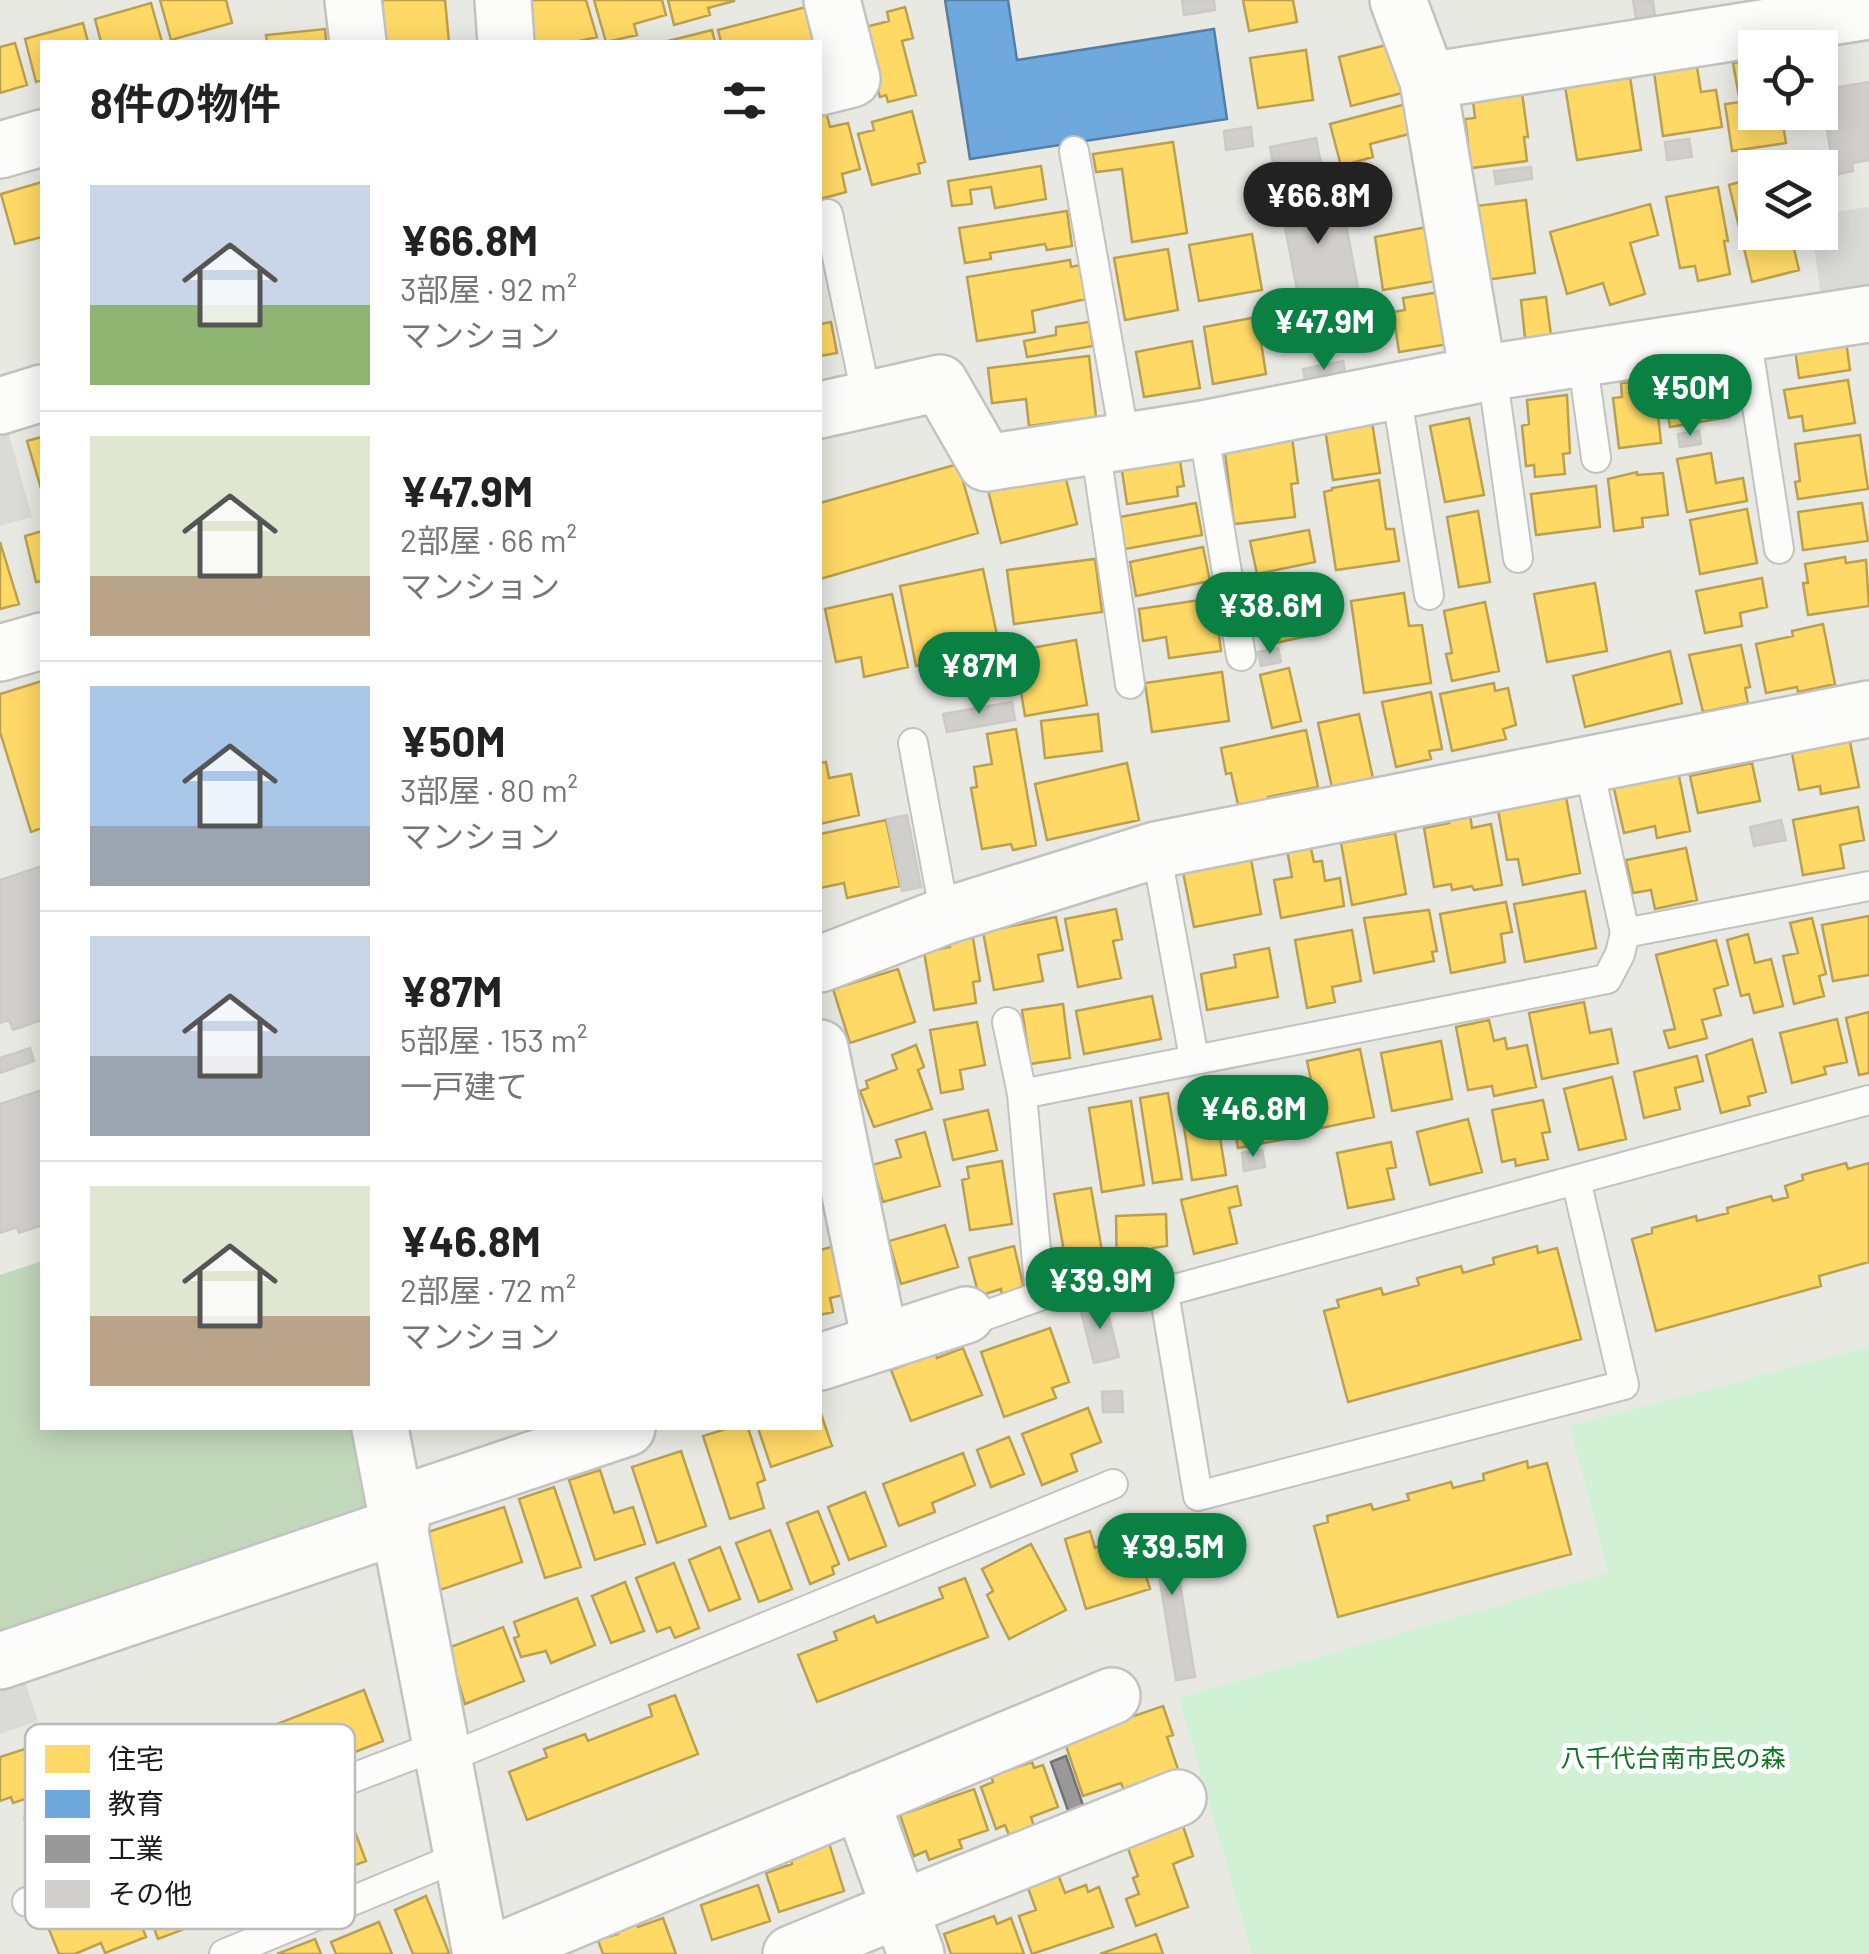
<!DOCTYPE html>
<html lang="ja">
<meta charset="utf-8">
<style>
:root{--surface:#fff;--page:#f2f2f2;--text:#222;--muted:#767676;--line:#e0e0e0;--accent:#0b8043}
body{margin:0;font-family:Barlow,"Noto Sans JP",sans-serif;background:var(--page);color:var(--text);height:100vh;display:flex;flex-direction:column;font-size:38px;white-space:nowrap}
*{box-sizing:border-box;margin:0}
p{font-size:32px;color:var(--muted)}
.icon{flex:none;width:55px;height:55px;fill:none;stroke:currentColor;stroke-width:2;stroke-linecap:round;stroke-linejoin:round}
.map{position:relative;flex:1;overflow:hidden}
.sheet{position:absolute;left:40px;top:40px;width:782px;height:1390px;display:flex;flex-direction:column;background:var(--surface);border-radius:0px;box-shadow:0 5px 25px #0003}
.sheet>*{flex:none}
.controls{position:absolute;left:1738px;top:30px;display:grid;gap:20px}
.controls a{display:grid;place-items:center;width:100px;height:100px;border-radius:0px;background:var(--surface);box-shadow:0 5px 25px #0003;font-size:50px}
.price{position:absolute;translate:-50% -85px;padding:0 22px;border-radius:35px;background:var(--accent);color:#fff;font-size:32px;line-height:65px;filter:drop-shadow(0 2px 5px #0008)}
.price::after{content:'';position:absolute;left:50%;top:60px;width:30px;height:22px;margin-left:-15px;background:inherit;clip-path:polygon(0 0,100% 0,50% 100%)}
.price.active{background:#222;color:#fff}
ul{padding:0;list-style:none}
li{display:flex;align-items:center;gap:30px;height:250px;padding:0 50px}
li+li{border-top:2px solid var(--line)}
li span{display:grid;place-items:center;flex:none;width:280px;height:200px;border-radius:0px;color:#555}
li>.icon{margin-inline-start:auto}
span .icon{width:120px;height:120px;fill:#fffc;stroke-width:1}
li b{font-size:42px}
h2{display:flex;justify-content:space-between;align-items:center;height:120px;padding:0 50px;font-size:42px}
.map>svg:first-child{display:block}
.forest{fill:#c1d8ba}
.park{fill:#d1f1d5}
.parking{fill:#dadad7}
.homes{fill:#ffd966;stroke:#bba050;stroke-width:2.5}
.schools{fill:#6fa8dc;stroke:#567ea2;stroke-width:2.5}
.industry{fill:#999;stroke:#737373;stroke-width:2.5}
.building{fill:#d0cfcb;stroke:#cccac5;stroke-width:2.5}
.lines{fill:none;stroke-linecap:round;stroke-linejoin:round}
.lane-casing{stroke:#c2c2c0;stroke-width:32}
.street-casing{stroke:#c2c2c0;stroke-width:60}
.lane{stroke:#fcfcfb;stroke-width:28}
.street{stroke:#fcfcfb;stroke-width:55}
.labels{text-anchor:middle;dominant-baseline:central;stroke-width:10;stroke-linejoin:round;paint-order:stroke}
.park-label{font-size:25px;fill:#0f7423;stroke:#fff}
.key{fill:#fff;stroke:#bbb;stroke-width:2.5}
.key-label{font-size:28px;fill:#1b1b1b}
</style>
<div class="map">
<svg width="1869" height="1954" viewBox="0 0 1869 1954">
<rect width="100%" height="100%" fill="#e9e9e4"/>
<path class="forest" d="M42 1261V1428H361L377 1500 359 1516 0 1638V1275Z"/>
<path class="park" d="M1869 1347V1954H1252L1179 1698 1608 1573 1570 1426Z"/>
<path class="parking" d="M1869 207V290L1821 297 1812 233 1820 232V214Z
M8 431 32 517 0 526V434Z
M22 1672 38 1721 0 1734V1679Z"/>
<path class="homes" d="M160 0H226L232 23 171 40Z
M382 0H445L449 42H386Z
M526 0H586L597 37 575 42H534L525 10Z
M594 0H662L666 15 634 24 637 35 606 42Z
M668 0H734V1L708 8 710 15 674 25Z
M1243 0H1293L1297 22 1249 31Z
M151 3 162 42H101L95 19Z
M806 7 815 42H721L718 30Z
M905 7 913 38 902 41 916 95 888 102 886 95 880 97 858 29 889 21 887 12Z
M83 23 88 42H42V80L36 82 25 39Z
M325 29 326 42H267L266 35Z
M712 30 715 42H664Z
M15 43 27 85 0 93V47Z
M1394 43 1406 92 1351 106 1339 57Z
M1306 50 1313 100 1258 108 1250 58Z
M1755 60V112H1781L1786 143 1732 151 1725 104 1740 102 1733 63Z
M1684 61 1685 69 1697 67 1701 92 1716 90 1722 127 1663 136 1653 65Z
M1630 77 1641 150 1577 160 1565 86Z
M1521 85 1528 137H1524L1527 161 1464 169 1461 143 1468 142 1465 119 1475 118 1472 92Z
M1410 103 1417 132 1370 144 1373 157 1341 166 1330 124Z
M825 108 830 127 848 123 860 169 842 174 846 192 820 199V109Z
M912 111 925 162 918 164 920 173 872 185 858 134 874 130 872 122Z
M1173 142 1187 233 1132 242 1122 169 1096 172 1093 154Z
M1041 166 1046 199 995 208 991 187 970 190 972 204 952 206 948 181Z
M1755 178V232H1790L1799 270 1752 282 1729 185Z
M42 182V237L15 244 1 194Z
M1718 187 1728 241H1724L1730 274 1698 281 1695 266 1680 268 1666 197Z
M1526 200 1535 273 1486 280 1476 206Z
M1650 204 1658 235 1630 243 1645 294 1610 305 1603 283 1567 294 1550 232Z
M1067 211 1072 246 1047 250 1045 244 990 253 991 259 965 263 959 228Z
M1432 226 1441 280 1383 290 1375 237Z
M1252 234 1262 290 1199 301 1189 245Z
M1168 249 1178 310 1125 320 1114 258Z
M1070 260 1071 267 1080 265 1086 299 1032 311 1035 332 977 341 967 277Z
M1446 291 1455 343 1399 352 1393 312 1405 310 1403 298Z
M1546 297 1551 335 1525 338 1521 300Z
M1257 317 1266 374 1213 384 1204 327Z
M831 322 837 353 820 356V324Z
M1089 322 1093 346 1027 357 1024 341 1056 335V327Z
M1845 334 1850 370 1799 378 1794 342Z
M1192 341 1200 388 1144 397 1136 352Z
M1089 356 1096 417 1029 426 1026 399 992 403 988 368Z
M1708 368 1713 393 1725 391 1729 417 1670 427 1662 376Z
M1848 380 1855 423 1804 431 1802 416 1789 418 1784 390Z
M1645 381 1648 406 1657 405 1661 443 1619 448 1613 398 1622 397 1621 383Z
M1567 395 1570 453 1563 454 1565 474 1535 477 1534 465 1526 466 1522 426 1529 424 1527 400Z
M1469 418 1484 495 1445 502 1430 426Z
M1372 422 1380 473 1333 480 1325 429Z
M1860 435 1868 489 1798 499 1795 482 1800 481 1795 444Z
M42 437V492L27 441Z
M1292 437 1298 483 1291 484 1295 517 1234 524 1224 445Z
M1171 450 1173 462 1180 461 1184 486 1177 487 1178 496 1127 504 1120 458Z
M1711 453 1716 483 1743 478 1747 501 1687 512 1677 459Z
M958 464 978 533 820 579V503Z
M1064 471 1077 524 1001 543 988 490Z
M1637 472V475L1663 473 1668 515 1642 518 1643 527 1614 531 1608 479Z
M1379 480 1386 529H1394L1399 561 1336 570 1324 492 1332 490V488Z
M1596 486 1600 527 1536 535 1531 494Z
M1196 503 1202 535 1125 549 1120 517Z
M1862 503 1868 541 1803 550 1798 512Z
M1747 509 1757 563 1700 574 1690 520Z
M1478 511 1490 582 1459 587 1447 517Z
M1309 530 1315 562 1257 574 1250 541Z
M42 531V581L36 582 25 536Z
M0 542 19 604 0 609Z
M1203 547 1210 581 1136 596 1130 562Z
M1845 557 1846 563 1866 560 1869 606 1808 615 1803 583H1808L1805 564Z
M1095 559 1102 612 1014 624 1007 570Z
M983 569 997 635 972 640 975 654 916 666 900 586Z
M1314 577 1326 632 1267 645 1255 589Z
M1762 578 1767 607 1740 613 1742 626 1705 633 1696 591Z
M1595 583 1607 651 1547 662 1534 594Z
M1404 593 1409 626 1422 625 1431 683 1364 693 1351 601Z
M892 594 908 667 864 677 861 657 836 662 825 609Z
M1214 598 1221 651 1169 658 1166 637 1143 641 1139 609Z
M1485 602 1499 671 1452 681 1446 654 1452 653 1444 611Z
M1823 624 1835 684 1798 692 1797 687 1766 693 1756 644 1793 636 1792 631Z
M1076 640 1087 705 1025 716 1014 651Z
M1741 645 1750 687 1745 688 1748 703 1703 712 1689 655Z
M1670 651 1682 703 1585 727 1573 676Z
M1289 668 1301 721 1272 728 1260 675Z
M1222 672 1229 721 1152 732 1145 683Z
M42 681V828L31 832 0 732V694Z
M1494 683 1495 691 1508 688 1516 725 1503 729 1506 739 1452 751 1440 694Z
M1431 692 1442 749 1429 751 1431 759 1396 767 1382 702Z
M1098 714 1102 751 1045 758 1041 721Z
M1359 714 1374 783 1333 792 1318 723Z
M1016 729 1036 845 1013 850 1011 844 982 849 971 788 977 787 974 767 992 764 987 734Z
M1306 730 1318 787 1268 797 1269 804 1239 809 1231 773 1226 774 1221 748Z
M1849 737 1859 787 1821 794 1820 786 1799 790 1791 748Z
M826 762 829 778 851 774 859 815 820 824V763Z
M1127 763 1139 820 1047 840 1035 784Z
M1752 763 1760 801 1698 813 1690 776Z
M1678 771 1690 831 1657 838 1655 826 1624 833 1613 784Z
M1566 797 1580 873 1523 885 1518 859 1507 860 1498 810Z
M1858 807 1864 840 1840 845 1844 868 1803 875 1793 820Z
M1469 809 1472 828 1491 824 1502 885 1474 890 1472 886 1452 890 1451 884 1434 887 1424 828 1449 823 1448 814Z
M886 820 900 886 847 898 844 883 820 888V834Z
M1395 833 1406 894 1352 905 1341 843Z
M1309 840 1314 862 1322 861 1325 881 1340 878 1344 906 1281 918 1274 880 1292 877 1286 844Z
M1686 848 1697 900 1655 909 1651 890 1633 893 1626 860Z
M1251 859 1261 914 1194 927 1183 872Z
M1585 891 1596 948 1525 962 1514 904Z
M1506 902 1512 932 1501 934 1505 962 1451 973 1440 914Z
M1116 909 1122 939 1113 941 1121 978 1078 987 1065 919Z
M1429 910 1437 951 1432 952 1434 961 1374 973 1364 918Z
M1869 916V975L1833 981 1822 925Z
M1056 917 1063 950 1038 955 1043 981 994 990 983 932Z
M1812 918 1826 974 1819 976 1824 996 1794 1004 1783 956 1798 953 1790 923Z
M1352 930 1361 981 1332 987 1335 1002 1307 1008 1295 940Z
M1748 934 1755 963 1771 959 1783 1006 1754 1013 1749 994 1741 996 1727 940Z
M973 938 980 981 973 982 976 1003 934 1010 924 952 950 947 949 941Z
M1716 940 1728 985 1714 989 1721 1015 1702 1020 1707 1038 1669 1048 1664 1031 1675 1029 1656 955Z
M1269 948 1278 997 1207 1010 1201 974 1236 967 1234 955Z
M898 969 915 1022 850 1043 833 989Z
M1152 996 1161 1039 1084 1054 1076 1011Z
M1584 1002 1590 1033 1611 1029 1618 1063 1542 1079 1529 1013Z
M1063 1004 1070 1058 1030 1064 1022 1010Z
M1869 1012V1073L1859 1075 1846 1018Z
M1837 1019 1847 1062 1824 1067 1826 1074 1792 1083 1780 1033Z
M1489 1020 1494 1041 1505 1038 1507 1049 1527 1045 1536 1087 1494 1096 1492 1086 1468 1090 1456 1027Z
M977 1022 985 1065 960 1070 963 1089 941 1093 930 1030Z
M1752 1039 1766 1092 1748 1097 1750 1105 1721 1113 1706 1055Z
M1441 1041 1452 1099 1392 1111 1381 1053Z
M916 1045 924 1067 918 1070 932 1109 874 1127 860 1091 868 1088 866 1081 897 1069 892 1055Z
M1360 1049 1374 1117 1321 1128 1307 1061Z
M1697 1056 1703 1081 1675 1088 1680 1109 1644 1118 1634 1072Z
M1612 1077 1626 1139 1579 1150 1564 1089Z
M1298 1085 1307 1135 1238 1148 1229 1097Z
M1168 1093 1182 1179 1153 1183 1140 1098Z
M1213 1094 1226 1175 1192 1180 1180 1100Z
M1543 1100 1550 1132 1542 1133 1548 1159 1516 1166 1515 1159 1502 1162 1492 1110Z
M1131 1101 1144 1185 1102 1192 1089 1108Z
M988 1110 997 1150 953 1160 944 1120Z
M1468 1119 1482 1172 1430 1185 1417 1132Z
M925 1132 940 1186 883 1202 872 1165 901 1157 896 1140Z
M1391 1142 1396 1167 1387 1169 1394 1199 1348 1208 1337 1153Z
M1002 1161 1012 1224 970 1230 962 1180 969 1178 967 1167Z
M1846 1163 1848 1169 1869 1163V1262L1819 1276 1821 1286 1656 1331 1632 1239 1652 1233V1228L1696 1216 1697 1221 1728 1213 1727 1208 1771 1196 1773 1201 1788 1197 1785 1186 1803 1180 1802 1175Z
M1237 1186 1241 1205 1229 1208 1237 1243 1194 1254 1181 1200Z
M1091 1188 1103 1257 1066 1263 1054 1194Z
M1166 1214 1167 1246 1152 1248V1264L1136 1265V1274L1117 1275 1116 1216Z
M945 1225 958 1267 901 1284 889 1241Z
M835 1246 847 1294 830 1298 833 1312 820 1315V1250Z
M1014 1246 1024 1288 1002 1295 1001 1289 979 1296 969 1258Z
M1537 1246 1538 1253 1557 1248 1581 1339 1348 1402 1324 1311 1339 1307 1337 1300 1381 1288 1383 1295 1419 1285 1417 1278 1461 1266 1463 1273 1494 1264 1493 1258Z
M1050 1328 1069 1382 1052 1388 1056 1398 1004 1417 981 1352Z
M963 1348 982 1395 911 1421 891 1370 936 1353 937 1358Z
M1088 1408 1101 1442 1071 1454 1077 1471 1042 1485 1022 1434Z
M820 1411 832 1446 771 1467 758 1428H820Z
M729 1428H748L765 1480 757 1483 764 1508 730 1519 703 1436Z
M1009 1437 1024 1474 991 1487 977 1450Z
M681 1451 706 1526 657 1543 632 1467Z
M963 1453 975 1485 932 1503 935 1512 899 1526 883 1484Z
M1527 1461 1528 1468 1547 1463 1571 1554 1338 1617 1314 1526 1328 1522 1327 1516 1371 1504 1373 1510 1409 1500 1407 1494 1451 1482 1453 1488 1484 1480 1483 1474Z
M600 1470 614 1513 633 1507 645 1544 595 1560 569 1480Z
M554 1487 581 1567 545 1578 519 1499Z
M865 1492 886 1546 849 1560 828 1507Z
M504 1507 522 1562 437 1591 419 1535Z
M818 1511 839 1564 832 1567 834 1574 810 1584 787 1523Z
M1129 1519 1150 1589 1086 1609 1065 1539 1090 1531 1095 1548 1110 1543 1106 1527Z
M770 1530 792 1589 759 1602 736 1543Z
M1031 1544 1066 1610 1009 1639 987 1595 993 1591 982 1569Z
M720 1547 740 1599 709 1611 689 1560Z
M674 1563 699 1628 675 1638 670 1627 657 1632 636 1578Z
M965 1578 988 1637 817 1702 798 1655 837 1640 834 1632 874 1616 877 1623 943 1598 939 1588Z
M625 1582 644 1631 611 1643 592 1596Z
M577 1598 595 1645 551 1663 546 1651 521 1657 514 1638 519 1636 514 1622Z
M503 1627 524 1681 465 1704 448 1648Z
M364 1690 383 1741 210 1809 190 1758Z
M675 1695 698 1754 527 1820 509 1772 547 1757 544 1749 585 1734 588 1741 652 1716 649 1705Z
M1163 1706 1173 1735 1167 1737 1182 1781 1128 1800 1121 1783 1083 1796 1064 1740Z
M40 1744 53 1784 48 1785 50 1791 13 1803 11 1797 0 1801V1757Z
M1032 1762 1034 1768 1043 1765 1058 1807 1031 1817 1034 1826 1009 1835 1005 1825 996 1829 981 1787 993 1782 991 1776Z
M974 1789 988 1830 959 1840 962 1848 929 1860 926 1851 914 1856 900 1815Z
M349 1816 366 1861 158 1939 141 1893Z
M1182 1823 1193 1856 1173 1864 1188 1907 1136 1926 1126 1899 1139 1894 1133 1878 1138 1876 1126 1843Z
M829 1843 844 1891 779 1912 766 1873 792 1864 790 1856Z
M1058 1874 1065 1893 1086 1885 1088 1892 1099 1887 1113 1927 1032 1954 1019 1916 1036 1910 1027 1885Z
M758 1885 770 1921 712 1940 701 1905Z
M129 1894 146 1937 105 1953 101 1943 75 1954H59L48 1927Z
M426 1896 449 1953 446 1954H413L395 1910Z
M994 1916 997 1924 1011 1918 1024 1954H951L944 1934Z
M663 1918 676 1954H603L598 1940 618 1934 616 1929 636 1922 638 1927Z
M379 1922 392 1954H336L331 1942Z
M1156 1934 1163 1954H1100Z
M315 1939 321 1954H277Z"/>
<path class="schools" d="M945 0H1008L1017 60 1214 29 1227 119 970 159Z"/>
<path class="industry" d="M1066 1756 1085 1811 1070 1816 1051 1762Z"/>
<path class="building" d="M1182 0H1214L1215 10 1184 15Z
M1633 0H1653L1655 16 1636 19Z
M1869 82V160L1852 163 1853 171 1834 175 1821 90Z
M1251 127 1253 146 1226 150 1224 131Z
M1316 138 1328 201 1341 198 1367 336 1308 348 1270 147Z
M1689 139 1692 157 1667 160 1665 142Z
M1531 167 1532 179 1496 184 1494 171Z
M1343 361 1346 376 1306 385 1303 369Z
M1699 431 1701 444 1680 447 1678 434Z
M1278 648 1281 662 1261 666 1258 652Z
M1012 702 1015 720 947 732 943 714Z
M907 815 921 887 902 891 887 819Z
M1781 820 1786 840 1754 846 1750 827Z
M42 866V1020L13 1030 9 1020 0 1023V880Z
M30 1048 34 1061 0 1073V1058Z
M42 1090V1225L19 1233 17 1227 0 1233V1104Z
M1262 1150 1265 1167 1244 1171 1242 1153Z
M1105 1302 1119 1357 1094 1363 1080 1308Z
M1122 1391 1123 1412H1103L1102 1392Z
M1169 1515 1195 1677 1176 1680 1150 1519Z
M57 1807 60 1817 27 1828 24 1818Z"/>
<g class="lines">
<g class="lane-casing">
<path id="lane" d="M1074 151 1125 440
M828 214 867 399
M1746 334 1779 549
M1582 358 1596 458
M1492 372 1518 558
M1396 392 1429 595
M1203 429 1241 656
M1095 446 1130 684
M913 743 945 916
M1156 850 1194 1058
M1625 933 1869 886
M1022 1094 1607 979 1620 954 1625 933 1588 764
M1576 1180 1624 1385 1198 1496 1164 1292 1869 1100
M966 1315 978 1318 1040 1296 1022 1094 1007 1022
M445 1759 1113 1484
M27 1902 442 1744
M224 1954 463 1855"/>
</g>
<g class="street-casing">
<path id="street" d="M353 0 358 42
M503 0 506 42
M1398 0 1428 81 1478 374
M1428 81 1869 11
M820 87 852 79 832 0
M0 150 42 138
M0 406 42 393
M820 410 940 383 986 463 1203 429 1492 372 1869 314
M0 653 42 641
M820 964 945 916 1156 850 1869 709
M820 1048 880 1341
M820 1362 966 1315
M380 1428 481 1954
M397 1505 627 1428
M0 1661 401 1525
M492 1954 1112 1696
M791 1954 900 1909 861 1800
M916 1954 900 1909 1178 1798"/>
</g>
<use href="#lane" class="lane"/>
<use href="#street" class="street"/>
</g>
<g class="labels">
<g class="park-label">
<text x="1673" y="1757">八千代台南市民の森</text>
</g>
</g>
<rect x="25" y="1724" width="330" height="205" rx="15" class="key"/>
<rect x="45" y="1745" width="45" height="28" fill="#ffd966"/>
<rect x="45" y="1790" width="45" height="28" fill="#6fa8dc"/>
<rect x="45" y="1835" width="45" height="28" fill="#999"/>
<rect x="45" y="1880" width="45" height="28" fill="#d0cfcb"/>
<g class="key-label">
<text x="108" y="1769">住宅</text>
<text x="108" y="1814">教育</text>
<text x="108" y="1859">工業</text>
<text x="108" y="1904">その他</text>
</g>
</svg>
<div class="controls">
<a><svg class="icon" aria-label="locate" viewBox="0 0 24 24"><circle cx="12" cy="12" r="6"/><path d="M12 2v4M12 18v4M2 12h4M18 12h4"/></svg></a>
<a><svg class="icon" aria-label="layers" viewBox="0 0 24 24"><path d="M12 4l9 5-9 5-9-5zM3 14l9 5 9-5"/></svg></a>
</div>
<b class="price active" style="left:1318px;top:247px">¥66.8M</b>
<b class="price" style="left:1324px;top:373px">¥47.9M</b>
<b class="price" style="left:1690px;top:439px">¥50M</b>
<b class="price" style="left:1270px;top:657px">¥38.6M</b>
<b class="price" style="left:979px;top:717px">¥87M</b>
<b class="price" style="left:1253px;top:1160px">¥46.8M</b>
<b class="price" style="left:1100px;top:1332px">¥39.9M</b>
<b class="price" style="left:1172px;top:1598px">¥39.5M</b>
<section class="sheet">
<h2>8件の物件<svg class="icon" aria-label="filters" viewBox="0 0 24 24"><path d="M4 7h16M4 17h16"/><circle cx="9" cy="7" r="2"/><circle cx="15" cy="17" r="2"/></svg></h2>
<ul>
<li><span style="background:linear-gradient(#c9d6e8 60%,#8fb573 0)"><svg class="icon" aria-label="home" viewBox="0 0 24 24"><path d="M3 11l9-7 9 7M6 9v11h12V9"/></svg></span><div><b>¥66.8M</b><p>3部屋 · 92 m²</p><p>マンション</p></div></li>
<li><span style="background:linear-gradient(#dfe7d0 70%,#b9a48a 0)"><svg class="icon" aria-label="home" viewBox="0 0 24 24"><path d="M3 11l9-7 9 7M6 9v11h12V9"/></svg></span><div><b>¥47.9M</b><p>2部屋 · 66 m²</p><p>マンション</p></div></li>
<li><span style="background:linear-gradient(#a9c7e8 70%,#9aa5b1 0)"><svg class="icon" aria-label="home" viewBox="0 0 24 24"><path d="M3 11l9-7 9 7M6 9v11h12V9"/></svg></span><div><b>¥50M</b><p>3部屋 · 80 m²</p><p>マンション</p></div></li>
<li><span style="background:linear-gradient(#c9d6e8 60%,#9aa5b1 0)"><svg class="icon" aria-label="home" viewBox="0 0 24 24"><path d="M3 11l9-7 9 7M6 9v11h12V9"/></svg></span><div><b>¥87M</b><p>5部屋 · 153 m²</p><p>一戸建て</p></div></li>
<li><span style="background:linear-gradient(#dfe7d0 65%,#b9a48a 0)"><svg class="icon" aria-label="home" viewBox="0 0 24 24"><path d="M3 11l9-7 9 7M6 9v11h12V9"/></svg></span><div><b>¥46.8M</b><p>2部屋 · 72 m²</p><p>マンション</p></div></li>
</ul>
</section>
</div>
